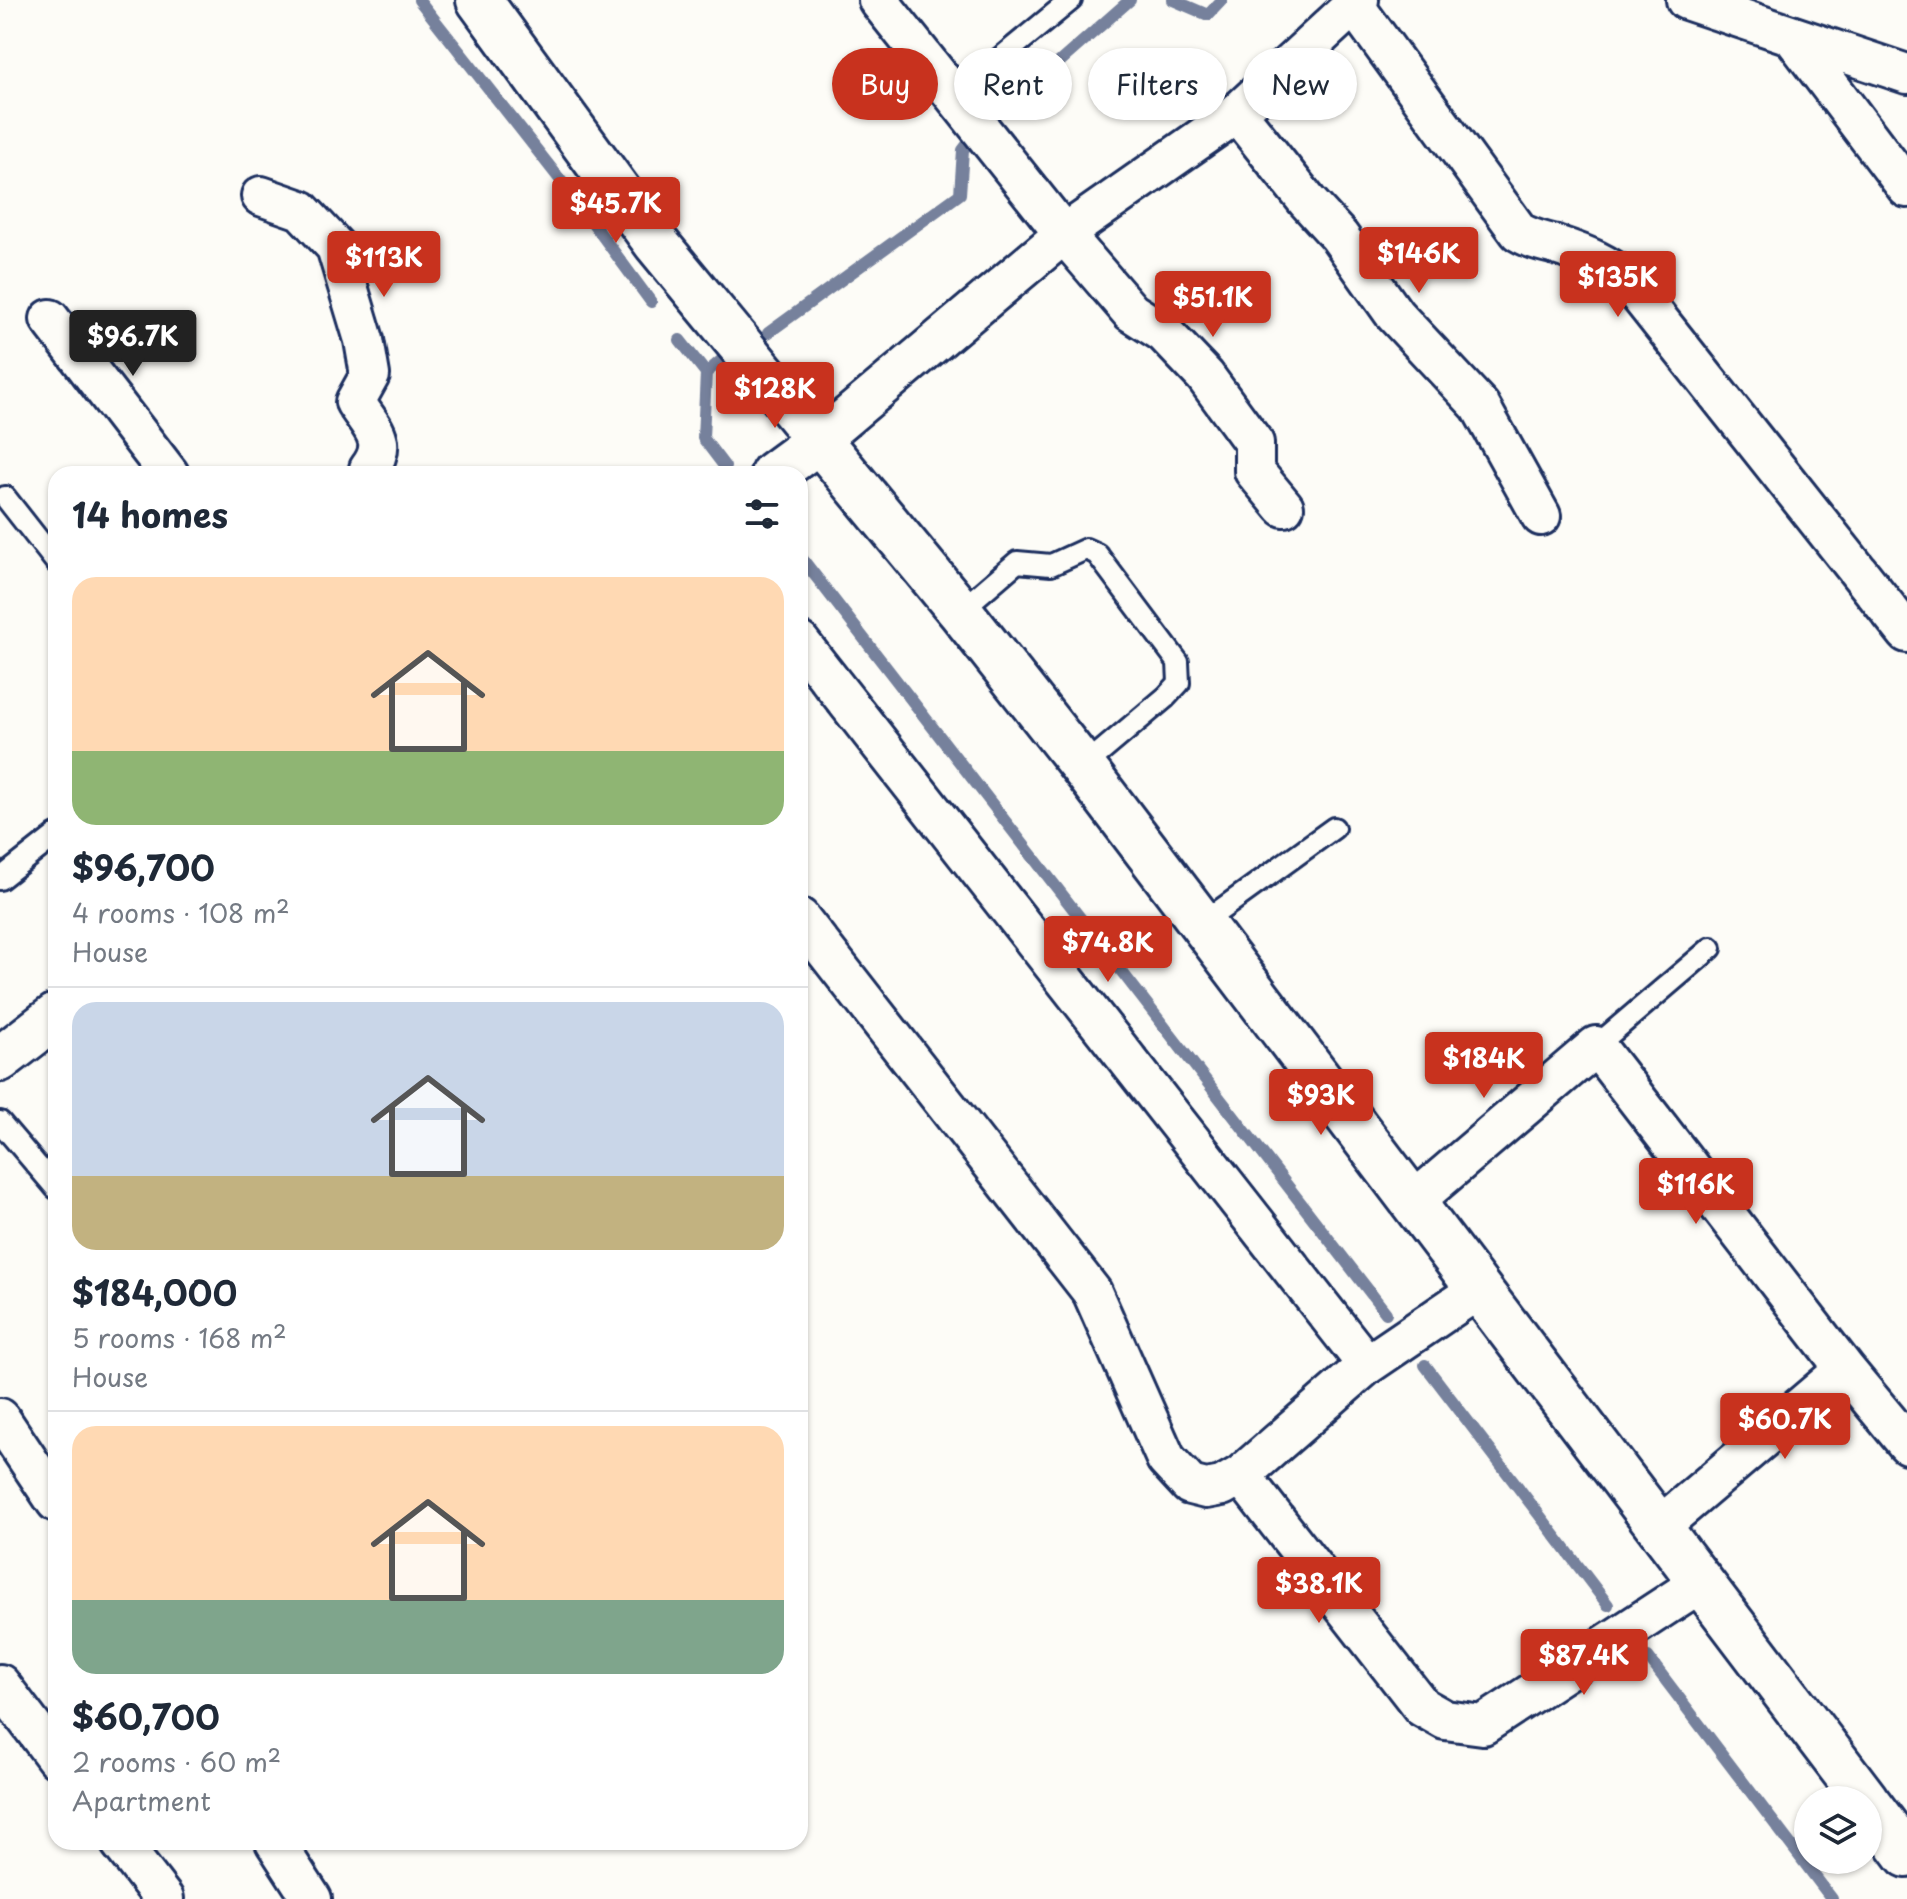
<!DOCTYPE html>
<meta charset="utf-8">
<style>
:root{--surface:#fff;--page:#f6f6f7;--text:#1f2937;--muted:#747a83;--line:#e0e1e3;--accent:#c8321e}
body{margin:0;font-family:"Playpen Sans",sans-serif;background:var(--page);color:var(--text);height:100vh;display:flex;flex-direction:column;font-size:30px;white-space:nowrap}
*{box-sizing:border-box;margin:0}
p{font-size:26px;color:var(--muted)}
.icon{flex:none;width:44px;height:44px;fill:none;stroke:currentColor;stroke-width:2;stroke-linecap:round;stroke-linejoin:round}
.map{position:relative;flex:1;overflow:hidden}
.side{position:absolute;left:48px;top:466px;width:760px;height:1384px;display:flex;flex-direction:column;background:var(--surface);border-radius:24px;box-shadow:0 2px 6px #0004}
.side>*{flex:none}
.banner{position:absolute;left:832px;top:48px;width:760px;height:72px;display:flex;gap:16px}
.tools{position:absolute;left:1794px;top:1786px;display:grid;gap:16px}
.tools a{display:grid;place-items:center;width:88px;height:88px;border-radius:50%;background:var(--surface);box-shadow:0 2px 6px #0004;font-size:40px}
.price{position:absolute;translate:-50% -68px;padding:0 18px;border-radius:8px;background:var(--accent);color:#fff;font-size:26px;line-height:52px;filter:drop-shadow(0 2px 4px #0008)}
.price::after{content:'';position:absolute;left:50%;top:48px;width:24px;height:18px;margin-left:-12px;background:inherit;clip-path:polygon(0 0,100% 0,50% 100%)}
.price.on{background:#222;color:#fff}
ul{padding:0;list-style:none}
li{display:grid;align-content:center;gap:16px;height:424px;padding:0 24px}
li+li{border-top:2px solid var(--line)}
li span{display:grid;place-items:center;height:248px;border-radius:24px;color:#555}
li>.icon{margin-inline-start:auto}
span .icon{width:144px;height:144px;fill:#fffc;stroke-width:1}
li b{font-size:34px}
h2{display:flex;justify-content:space-between;align-items:center;height:96px;padding:0 24px;font-size:34px}
.tag{padding:0 28px;border-radius:36px;background:var(--surface);box-shadow:0 2px 6px #0004;font-size:28px;line-height:72px}
.tag.on{background:var(--accent);color:#fff}
.map>svg:first-child{display:block}
.lines{fill:none;stroke-linecap:round;stroke-linejoin:round}
.stream{stroke:#76819c;stroke-width:12}
.service-casing{stroke:#1b2f5e;stroke-width:26}
.minor-casing{stroke:#1b2f5e;stroke-width:44}
.tertiary-casing{stroke:#1b2f5e;stroke-width:50}
.service{stroke:#fdfcf7;stroke-width:20}
.minor{stroke:#fdfcf7;stroke-width:38}
.tertiary{stroke:#fdfcf7;stroke-width:44}
</style>
<div class="map">
<svg width="1907" height="1899" viewBox="0 0 1907 1899">
<rect width="100%" height="100%" fill="#fdfcf7"/>
<filter id="ink" filterUnits="userSpaceOnUse"><feTurbulence type="fractalNoise" baseFrequency=".0125" numOctaves="2"/><feDisplacementMap in="SourceGraphic" scale="16" xChannelSelector="R" yChannelSelector="G"/><feConvolveMatrix kernelMatrix="1 2 1 2 8 2 1 2 1" color-interpolation-filters="sRGB"/></filter>
<g filter="url(#ink)">
<g class="lines">
<path class="stream" d="M419 0 573 196 651 302
M1173 0 1208 15 1222 0
M1006 109 1130 0
M768 333 960 194 963 150 969 142
M680 340 706 373 703 438 725 467
M706 373 724 358
M800 556 1386 1313
M1425 1365 1608 1605
M1648 1657 1832 1899"/>
<g class="service-casing">
<path id="service" d="M954 96 1071 0
M5 497 56 562
M960 611 1017 562 1051 565 1086 549 1097 554 1178 662 1179 683 1166 697 1083 767
M0 879 56 835
M1201 924 1334 828
M1596 1046 1711 948
M0 1122 56 1188"/>
</g>
<g class="minor-casing">
<path id="minor" d="M878 0 1064 234 1131 312 1164 333 1205 376 1254 443V471L1284 507
M1686 0 1907 74
M1354 5 1519 232C1532 240 1542 241 1556 245 1583 254 1610 264 1631 285L1907 633
M1793 37 1907 188
M1237 113 1307 201 1339 236 1395 315 1480 406 1541 516
M261 196 301 210 336 247 364 340 370 375 355 402C371 427 390 441 369 469L373 474
M50 319 169 474
M818 441 1064 234 1237 113 1359 0
M800 642 1367 1365
M800 918 1092 1292 1166 1459 1190 1485 1206 1489 1222 1486 1241 1475 1367 1365 1479 1289
M1413 1202 1596 1046 1845 1369
M0 1418 56 1502
M1241 1475 1422 1707 1445 1720 1483 1725 1700 1583
M1659 1527 1845 1369 1907 1444
M0 1684 56 1758
M120 1842 164 1899
M275 1842 312 1899"/>
</g>
<g class="tertiary-casing">
<path id="tertiary" d="M479 0 656 243 960 611 1083 767 1866 1800
M773 474 818 441
M0 1059 56 1016
M1868 1803 1907 1855"/>
</g>
<use href="#service" class="service"/>
<use href="#minor" class="minor"/>
<use href="#tertiary" class="tertiary"/>
</g>
</g>
</svg>
<div class="tools">
<a><svg class="icon" aria-label="layers" viewBox="0 0 24 24"><path d="M12 4l9 5-9 5-9-5zM3 14l9 5 9-5"/></svg></a>
</div>
<b class="price" style="left:616px;top:245px">$45.7K</b>
<b class="price" style="left:1419px;top:295px">$146K</b>
<b class="price" style="left:384px;top:299px">$113K</b>
<b class="price" style="left:1618px;top:319px">$135K</b>
<b class="price" style="left:1213px;top:339px">$51.1K</b>
<b class="price on" style="left:133px;top:378px">$96.7K</b>
<b class="price" style="left:775px;top:430px">$128K</b>
<b class="price" style="left:1108px;top:984px">$74.8K</b>
<b class="price" style="left:1484px;top:1100px">$184K</b>
<b class="price" style="left:1321px;top:1137px">$93K</b>
<b class="price" style="left:1696px;top:1226px">$116K</b>
<b class="price" style="left:1785px;top:1461px">$60.7K</b>
<b class="price" style="left:1319px;top:1625px">$38.1K</b>
<b class="price" style="left:1584px;top:1697px">$87.4K</b>
<div class="banner">
<a class="tag on">Buy</a>
<a class="tag">Rent</a>
<a class="tag">Filters</a>
<a class="tag">New</a>
</div>
<section class="side">
<h2>14 homes<svg class="icon" aria-label="filters" viewBox="0 0 24 24"><path d="M4 7h16M4 17h16"/><circle cx="9" cy="7" r="2"/><circle cx="15" cy="17" r="2"/></svg></h2>
<ul>
<li><span style="background:linear-gradient(#ffd9b3 70%,#8fb573 0)"><svg class="icon" aria-label="home" viewBox="0 0 24 24"><path d="M3 11l9-7 9 7M6 9v11h12V9"/></svg></span><div><b>$96,700</b><p>4 rooms · 108 m²</p><p>House</p></div></li>
<li><span style="background:linear-gradient(#c9d6e8 70%,#c2b280 0)"><svg class="icon" aria-label="home" viewBox="0 0 24 24"><path d="M3 11l9-7 9 7M6 9v11h12V9"/></svg></span><div><b>$184,000</b><p>5 rooms · 168 m²</p><p>House</p></div></li>
<li><span style="background:linear-gradient(#ffd9b3 70%,#7fa58c 0)"><svg class="icon" aria-label="home" viewBox="0 0 24 24"><path d="M3 11l9-7 9 7M6 9v11h12V9"/></svg></span><div><b>$60,700</b><p>2 rooms · 60 m²</p><p>Apartment</p></div></li>
</ul>
</section>
</div>
